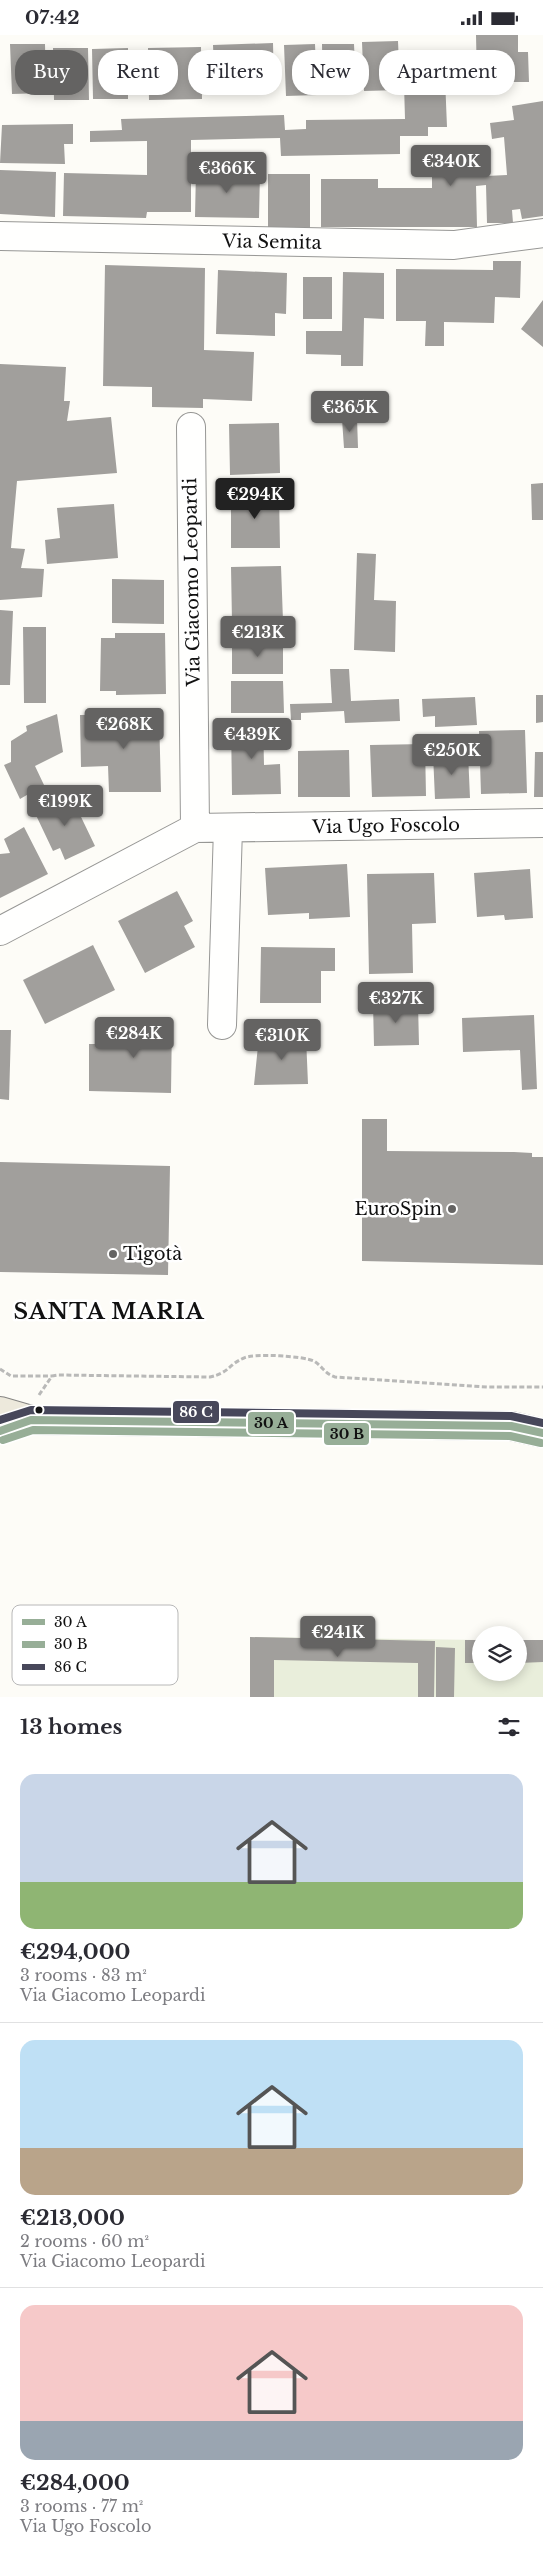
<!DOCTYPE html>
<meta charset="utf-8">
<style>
:root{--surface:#fff;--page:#f7f7f7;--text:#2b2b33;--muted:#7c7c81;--line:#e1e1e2;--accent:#646362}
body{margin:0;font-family:"Libre Baskerville",serif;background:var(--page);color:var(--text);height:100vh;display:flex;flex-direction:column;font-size:19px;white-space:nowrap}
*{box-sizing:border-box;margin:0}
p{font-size:16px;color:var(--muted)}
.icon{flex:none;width:28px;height:28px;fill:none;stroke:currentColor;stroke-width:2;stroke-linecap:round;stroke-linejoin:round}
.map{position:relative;height:1662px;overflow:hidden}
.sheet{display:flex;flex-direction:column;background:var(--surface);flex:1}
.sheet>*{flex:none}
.top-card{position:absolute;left:15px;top:15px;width:514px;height:45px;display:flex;gap:10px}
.fabs{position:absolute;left:472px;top:1591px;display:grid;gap:10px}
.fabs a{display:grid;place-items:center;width:55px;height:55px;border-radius:50%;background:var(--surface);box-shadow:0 2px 12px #0003;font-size:25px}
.price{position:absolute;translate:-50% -42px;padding:0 11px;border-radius:5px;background:var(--accent);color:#fff;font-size:16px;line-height:32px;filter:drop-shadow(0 1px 2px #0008)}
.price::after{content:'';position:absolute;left:50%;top:30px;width:15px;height:11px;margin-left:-8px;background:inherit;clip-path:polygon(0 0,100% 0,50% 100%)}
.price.selected{background:#222;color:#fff}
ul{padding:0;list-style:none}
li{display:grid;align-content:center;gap:10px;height:265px;padding:0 20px}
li+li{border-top:1px solid var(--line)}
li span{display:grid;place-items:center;height:155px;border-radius:15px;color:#555}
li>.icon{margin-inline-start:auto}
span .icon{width:90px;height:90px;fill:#fffc;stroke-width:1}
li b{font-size:21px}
h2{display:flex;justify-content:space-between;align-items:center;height:60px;padding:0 20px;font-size:21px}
.chip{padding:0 18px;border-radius:20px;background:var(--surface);box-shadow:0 2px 12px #0003;font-size:18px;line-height:45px}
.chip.selected{background:var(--accent);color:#fff}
.status{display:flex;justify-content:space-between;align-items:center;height:35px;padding:0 25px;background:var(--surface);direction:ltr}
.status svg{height:14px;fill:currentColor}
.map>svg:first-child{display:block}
.cemetery{fill:#e9eedb}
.building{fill:#a19f9c}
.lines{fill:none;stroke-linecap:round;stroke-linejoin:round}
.minor-casing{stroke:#979795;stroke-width:30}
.major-casing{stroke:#858482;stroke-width:30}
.path{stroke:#b9b9b8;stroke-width:3;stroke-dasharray:5 2.5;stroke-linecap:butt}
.minor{stroke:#fffffe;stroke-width:28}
.major{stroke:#ede9dc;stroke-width:28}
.bus-1-casing{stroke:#fff;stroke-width:11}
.bus-2-casing{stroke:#fff;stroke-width:11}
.bus-3-casing{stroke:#fff;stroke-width:11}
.bus-1{stroke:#97ae97;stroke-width:8}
.bus-2{stroke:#97ae97;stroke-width:8}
.bus-3{stroke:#47475a;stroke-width:8}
.poi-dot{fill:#646362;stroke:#fff;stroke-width:2}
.bus-dot{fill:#111;stroke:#fff;stroke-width:2}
.labels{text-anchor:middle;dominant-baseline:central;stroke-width:5;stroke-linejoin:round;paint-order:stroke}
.street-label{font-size:18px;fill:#111;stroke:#fff}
.poi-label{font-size:18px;fill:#111;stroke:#fff;text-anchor:end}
.district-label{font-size:22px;font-weight:bold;letter-spacing:1px;fill:#111;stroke:#fff}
.key{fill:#fff;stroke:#b8b8b8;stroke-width:1}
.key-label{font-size:14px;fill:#111}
.line-badge{stroke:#fff;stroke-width:2}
.badge-label{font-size:14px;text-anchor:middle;font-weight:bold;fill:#fff}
.pale-badge-label{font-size:14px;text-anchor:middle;font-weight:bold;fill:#111}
</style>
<div class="status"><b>07:42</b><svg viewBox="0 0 49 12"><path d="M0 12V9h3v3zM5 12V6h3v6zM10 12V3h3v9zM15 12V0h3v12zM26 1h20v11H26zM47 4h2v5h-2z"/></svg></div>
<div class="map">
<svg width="543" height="1662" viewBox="0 0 543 1662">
<rect width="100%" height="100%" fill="#fdfcf7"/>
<path class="cemetery" d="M250 1602 481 1605V1638H519V1605H543V1662H250Z"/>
<path class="building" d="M476 0H518V17H528L529 47H477Z
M398 6 400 55 364 56 362 7Z
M273 8 274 56 215 58 213 10Z
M10 9H45L46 58 12 59Z
M315 9 317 60 286 61 284 10Z
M322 9H354L356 58H323Z
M201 12 202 64 149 65 148 13Z
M53 13H88L89 65H54Z
M128 13V64H93L92 14Z
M430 43H445L447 92H428V101H400V119L281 121 280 103 191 105V177H147L146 183 63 181 64 138 147 140V106L90 107V96L122 95 121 84 284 80 285 95 306 94V85L405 84 404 49 431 48Z
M543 66V181L522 184 520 174 512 175 513 188H487L486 150 476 151 477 192H321V144H378V153H432V137H448L449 139 470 138 469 126H486V141L507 140 504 102 492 104 490 88 514 85 512 71Z
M73 89V109H64L65 129 0 128 2 90Z
M0 135 56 137 55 182 0 179Z
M196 135 260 137 259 183 195 182Z
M268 139H310V193H268Z
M493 226H521L520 263 495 262 494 288 444 287V311H425L426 286H396V234L493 235Z
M105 230 205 233 204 315 254 317 252 366 203 364V373L152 372V352L103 351Z
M218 235 287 238 286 279 275 278V301L216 299Z
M343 237 384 238V284L364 283 363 331H341V320L306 319V296H342Z
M303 242H332V284H303Z
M543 265V312L521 294Z
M0 329 66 332 64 366H70L67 386 111 382 117 438 17 446 11 513 25 514 21 533 44 534 42 562 0 565Z
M357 383 358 413H344L342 384Z
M279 388 280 438 230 440 229 389Z
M543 448V485H532L531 449Z
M279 457 280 513H231V458Z
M114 469 118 523 47 529 45 505 60 503 57 473Z
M357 518 376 519 374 565 396 566 395 617 354 615Z
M281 531 283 586 232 587 231 532Z
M112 544 164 545V589L112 588Z
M0 575 13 576 10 650H0Z
M23 592H46V668H24Z
M115 598H165L166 659 116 660V656H100L101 603H115Z
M232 606H283V639H232Z
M330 634H349L351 666 399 664 400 686 345 688 344 676 301 678V685H291L290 669 332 668Z
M231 646H283L284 678H231Z
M536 660H543V687L536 688Z
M475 662 477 690 435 692V681L423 682 422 664Z
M57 679 63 717 35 731 44 750 20 764 4 730 11 727V706L27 696 26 691Z
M159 679 161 757H109L108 731 81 732 80 680Z
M263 683 264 730 280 729 281 759 232 760 231 684Z
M525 695 527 758 481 759 479 696Z
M425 709 426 761 372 762 370 710Z
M349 715 350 762H298V716Z
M535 717H543V762H534Z
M468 718 470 763 435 764 433 719Z
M70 759 95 811 65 825 60 813 53 816 34 776Z
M24 792 48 839 0 863V819L10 818 4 804Z
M347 829 350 882 309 884V878L268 880 265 833Z
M530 834 533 883 505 885 504 880 477 882 474 838Z
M434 838 436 888 412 889 413 938 369 939 367 839Z
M177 856 193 886 184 891 195 912 145 938 118 886Z
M93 910 115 955 45 989 23 945Z
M261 912 335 913V936H321V968H260Z
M373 968H418L419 1010 374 1011Z
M534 980 537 1054 522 1055 520 1015 463 1017 462 983Z
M121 985H172L171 1058 89 1056V1009H120Z
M0 995H11L9 1065 0 1064Z
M259 1001 306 1002 308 1049 254 1050Z
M362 1084H387V1116L514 1117 532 1118V1122H543V1230L362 1226Z
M0 1127 170 1131 168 1240 0 1237Z
M250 1602 435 1606 434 1662H418V1628L274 1625V1662H250Z
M465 1605H481V1628H465Z
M519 1605H543V1627L519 1628Z
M436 1612 455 1613 454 1662H436Z"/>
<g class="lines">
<g class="minor-casing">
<path id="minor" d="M0 201 454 210 543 198
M191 392 195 793
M0 896 195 793 543 788
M222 990 228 793"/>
</g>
<g class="major-casing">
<path id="major" d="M0 1376 31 1385 511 1391 543 1398"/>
</g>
<path class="path" d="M0 1334 11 1341H52
M39 1360 52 1341 58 1340 210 1342C229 1338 229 1329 244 1323 254 1318 303 1321 314 1326 322 1331 325 1339 335 1342L487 1352H543"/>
<use href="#minor" class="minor"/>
<use href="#major" class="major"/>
<g class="bus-1-casing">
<path id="bus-1" d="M0 1396 31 1385 511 1391 543 1398"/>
</g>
<g class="bus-2-casing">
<path id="bus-2" d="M3 1405 33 1395 510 1401 541 1408"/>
</g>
<g class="bus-3-casing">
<path id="bus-3" d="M0 1385 31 1375 511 1381 543 1388"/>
</g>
<use href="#bus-1" class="bus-1"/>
<use href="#bus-2" class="bus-2"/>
<use href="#bus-3" class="bus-3"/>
</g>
<g class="poi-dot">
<circle cx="452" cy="1174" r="5"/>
<circle cx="113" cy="1219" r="5"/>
</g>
<circle class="bus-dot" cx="39" cy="1375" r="4.5"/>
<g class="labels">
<g class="street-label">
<text transform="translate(272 207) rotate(1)">Via Semita</text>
<text transform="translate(192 547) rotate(-91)">Via Giacomo Leopardi</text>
<text transform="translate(386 791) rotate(-1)">Via Ugo Foscolo</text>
</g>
<g class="poi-label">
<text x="442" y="1174">EuroSpin</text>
<text x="123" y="1219" text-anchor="start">Tigotà</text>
</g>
<g class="district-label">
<text x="109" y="1276">SANTA MARIA</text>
</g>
</g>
<rect x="12" y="1570" width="166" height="80" rx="8" class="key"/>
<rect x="22" y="1584" width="23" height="6" fill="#97ae97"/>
<rect x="22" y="1606" width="23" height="7" fill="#97ae97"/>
<rect x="22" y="1629" width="23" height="6" fill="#47475a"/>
<g class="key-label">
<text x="54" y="1592">30 A</text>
<text x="54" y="1614">30 B</text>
<text x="54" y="1637">86 C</text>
</g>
<g class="line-badge">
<rect x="172" y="1365" width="48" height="24" rx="5" fill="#47475a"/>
<rect x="247" y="1376" width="48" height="24" rx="5" fill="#97ae97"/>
<rect x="323" y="1387" width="47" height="24" rx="5" fill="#97ae97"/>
</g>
<g class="badge-label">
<text x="196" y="1382">86 C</text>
</g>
<g class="pale-badge-label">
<text x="271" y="1393">30 A</text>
<text x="347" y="1404">30 B</text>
</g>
</svg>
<div class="fabs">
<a><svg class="icon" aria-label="layers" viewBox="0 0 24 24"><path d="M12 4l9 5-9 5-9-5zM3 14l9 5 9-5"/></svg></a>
</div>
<b class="price" style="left:451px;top:152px">€340K</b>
<b class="price" style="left:227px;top:159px">€366K</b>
<b class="price" style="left:350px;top:398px">€365K</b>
<b class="price selected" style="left:255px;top:485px">€294K</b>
<b class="price" style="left:258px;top:623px">€213K</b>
<b class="price" style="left:124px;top:715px">€268K</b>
<b class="price" style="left:252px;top:725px">€439K</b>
<b class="price" style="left:452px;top:741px">€250K</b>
<b class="price" style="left:65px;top:792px">€199K</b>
<b class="price" style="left:396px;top:989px">€327K</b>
<b class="price" style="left:134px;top:1024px">€284K</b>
<b class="price" style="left:282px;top:1026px">€310K</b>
<b class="price" style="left:338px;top:1623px">€241K</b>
<div class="top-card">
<a class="chip selected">Buy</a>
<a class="chip">Rent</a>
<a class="chip">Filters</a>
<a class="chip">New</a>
<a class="chip">Apartment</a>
</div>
</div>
<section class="sheet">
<h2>13 homes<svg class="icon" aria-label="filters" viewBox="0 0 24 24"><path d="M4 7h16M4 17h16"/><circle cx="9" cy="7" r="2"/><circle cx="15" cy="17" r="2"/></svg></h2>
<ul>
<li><span style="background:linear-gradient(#c9d6e8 70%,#8fb573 0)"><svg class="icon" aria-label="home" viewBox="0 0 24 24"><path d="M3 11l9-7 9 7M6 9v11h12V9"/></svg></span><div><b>€294,000</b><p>3 rooms · 83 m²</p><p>Via Giacomo Leopardi</p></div></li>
<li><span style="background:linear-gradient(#bfe0f5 70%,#b9a48a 0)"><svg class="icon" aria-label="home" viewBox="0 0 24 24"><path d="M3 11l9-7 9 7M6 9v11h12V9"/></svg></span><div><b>€213,000</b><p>2 rooms · 60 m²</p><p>Via Giacomo Leopardi</p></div></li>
<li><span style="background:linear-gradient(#f6c9c9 75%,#9aa5b1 0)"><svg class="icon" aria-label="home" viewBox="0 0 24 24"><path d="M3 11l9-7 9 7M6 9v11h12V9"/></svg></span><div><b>€284,000</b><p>3 rooms · 77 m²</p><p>Via Ugo Foscolo</p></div></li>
</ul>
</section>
